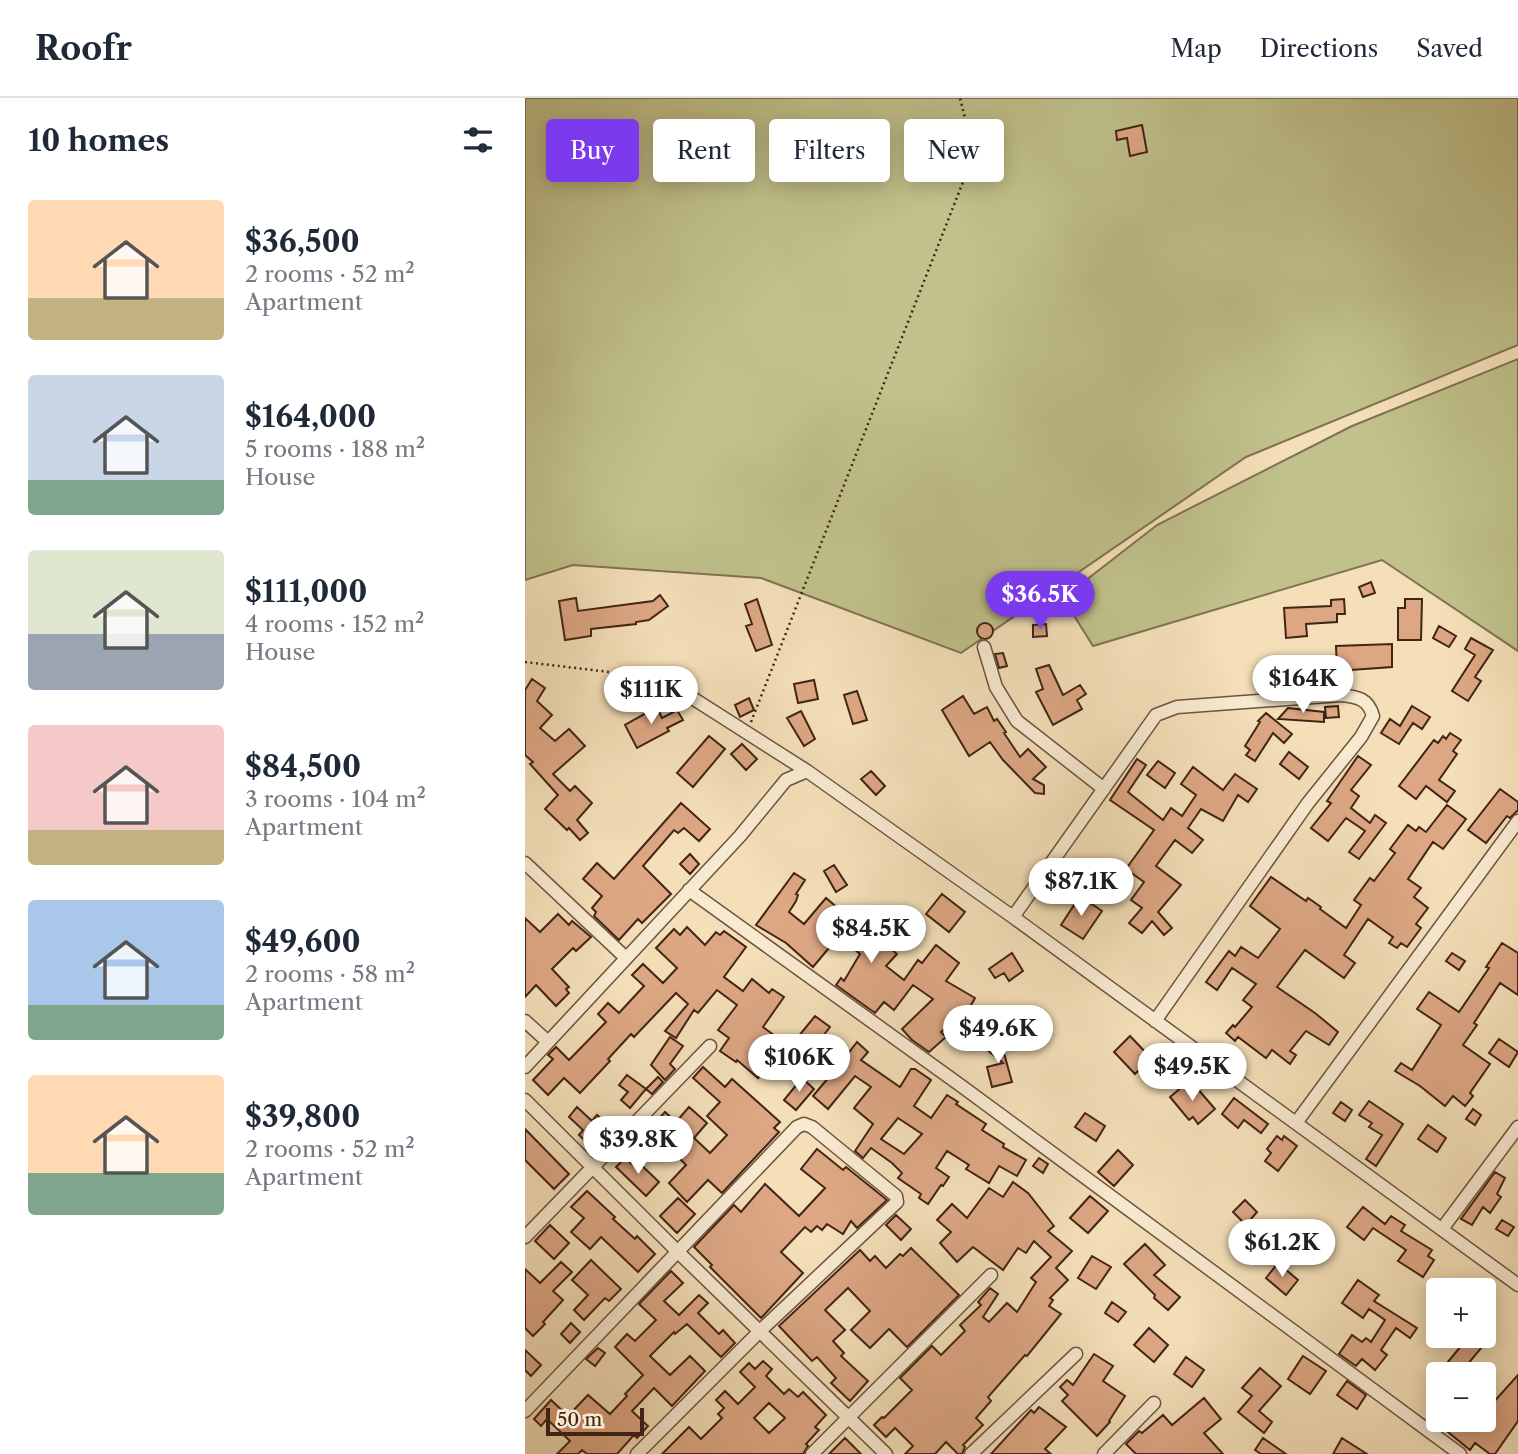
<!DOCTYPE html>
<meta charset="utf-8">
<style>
:root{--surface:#fff;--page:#f6f6f7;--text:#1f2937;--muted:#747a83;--line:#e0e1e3;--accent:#7c3aed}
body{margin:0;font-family:"Libre Caslon Text",serif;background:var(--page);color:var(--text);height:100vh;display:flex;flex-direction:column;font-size:26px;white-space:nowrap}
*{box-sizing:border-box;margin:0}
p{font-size:23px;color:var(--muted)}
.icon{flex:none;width:38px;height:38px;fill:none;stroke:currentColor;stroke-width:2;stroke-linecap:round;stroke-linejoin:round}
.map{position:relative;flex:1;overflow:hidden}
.sheet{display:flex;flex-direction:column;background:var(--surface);width:525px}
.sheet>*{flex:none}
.banner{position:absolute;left:21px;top:21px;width:665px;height:63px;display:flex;gap:14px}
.tools{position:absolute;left:901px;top:1180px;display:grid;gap:14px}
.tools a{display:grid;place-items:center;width:70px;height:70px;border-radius:7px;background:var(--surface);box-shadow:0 4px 18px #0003;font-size:35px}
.scale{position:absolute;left:21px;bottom:18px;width:98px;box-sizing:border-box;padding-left:7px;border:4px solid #422414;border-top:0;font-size:19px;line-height:24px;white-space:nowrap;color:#422414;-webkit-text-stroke:5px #f8ead1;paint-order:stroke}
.price{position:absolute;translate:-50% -60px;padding:0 16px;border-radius:24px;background:#fff;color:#222;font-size:23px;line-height:46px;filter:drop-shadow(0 2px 4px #0008)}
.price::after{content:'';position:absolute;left:50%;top:42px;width:21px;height:16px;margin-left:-10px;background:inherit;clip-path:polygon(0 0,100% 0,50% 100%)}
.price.selected{background:var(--accent);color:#fff}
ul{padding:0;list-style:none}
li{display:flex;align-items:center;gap:21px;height:175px;padding:0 28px}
li span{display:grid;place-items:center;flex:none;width:196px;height:140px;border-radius:7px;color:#555}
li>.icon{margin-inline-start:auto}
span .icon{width:84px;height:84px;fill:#fffc;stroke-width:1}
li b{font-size:30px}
h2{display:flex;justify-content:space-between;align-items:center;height:84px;padding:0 28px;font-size:30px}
.tag{padding:0 24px;border-radius:7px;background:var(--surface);box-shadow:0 4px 18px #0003;font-size:24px;line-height:63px}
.tag.selected{background:var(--accent);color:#fff}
header{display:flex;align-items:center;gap:42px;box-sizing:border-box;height:98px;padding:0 35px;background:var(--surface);border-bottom:2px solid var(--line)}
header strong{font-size:33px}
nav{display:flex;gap:38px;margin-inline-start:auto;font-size:24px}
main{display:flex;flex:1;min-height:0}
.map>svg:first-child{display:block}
.green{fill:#c0c18b;stroke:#817250;stroke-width:2}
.building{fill:#dda784;stroke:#422414;stroke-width:2;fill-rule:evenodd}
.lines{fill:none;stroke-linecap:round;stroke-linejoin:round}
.minor-casing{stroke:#6e533d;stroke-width:15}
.path{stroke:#422414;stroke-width:2.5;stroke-dasharray:2 3.5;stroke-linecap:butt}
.minor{stroke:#f8ead1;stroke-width:12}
</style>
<header>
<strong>Roofr</strong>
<nav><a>Map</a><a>Directions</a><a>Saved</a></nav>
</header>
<main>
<section class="sheet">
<h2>10 homes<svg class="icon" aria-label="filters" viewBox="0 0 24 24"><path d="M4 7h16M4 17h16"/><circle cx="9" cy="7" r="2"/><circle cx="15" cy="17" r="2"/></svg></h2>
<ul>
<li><span style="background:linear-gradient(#ffd9b3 70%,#c2b280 0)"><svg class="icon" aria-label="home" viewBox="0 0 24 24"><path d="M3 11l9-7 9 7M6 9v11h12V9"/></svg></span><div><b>$36,500</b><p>2 rooms · 52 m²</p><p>Apartment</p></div></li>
<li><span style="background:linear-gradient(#c9d6e8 75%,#7fa58c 0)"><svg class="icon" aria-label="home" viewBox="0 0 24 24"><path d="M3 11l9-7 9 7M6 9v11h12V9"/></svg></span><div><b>$164,000</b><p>5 rooms · 188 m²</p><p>House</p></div></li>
<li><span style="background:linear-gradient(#dfe7d0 60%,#9aa5b1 0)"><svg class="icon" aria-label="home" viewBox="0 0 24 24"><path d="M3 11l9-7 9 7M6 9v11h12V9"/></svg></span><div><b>$111,000</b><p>4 rooms · 152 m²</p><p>House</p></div></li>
<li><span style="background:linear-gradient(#f6c9c9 75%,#c2b280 0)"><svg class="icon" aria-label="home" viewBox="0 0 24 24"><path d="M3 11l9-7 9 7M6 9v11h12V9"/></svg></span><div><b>$84,500</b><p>3 rooms · 104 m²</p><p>Apartment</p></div></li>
<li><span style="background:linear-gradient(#a9c7e8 75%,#7fa58c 0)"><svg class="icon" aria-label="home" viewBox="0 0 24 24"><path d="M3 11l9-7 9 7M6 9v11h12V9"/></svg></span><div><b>$49,600</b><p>2 rooms · 58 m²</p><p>Apartment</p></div></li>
<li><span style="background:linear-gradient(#ffd9b3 70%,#7fa58c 0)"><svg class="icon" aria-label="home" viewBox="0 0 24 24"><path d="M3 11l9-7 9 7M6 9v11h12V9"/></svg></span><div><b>$39,800</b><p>2 rooms · 52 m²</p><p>Apartment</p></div></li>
</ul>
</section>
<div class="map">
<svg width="993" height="1356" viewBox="0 0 993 1356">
<rect width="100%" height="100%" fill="#f4dfb8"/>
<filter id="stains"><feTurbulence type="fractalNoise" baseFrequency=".00286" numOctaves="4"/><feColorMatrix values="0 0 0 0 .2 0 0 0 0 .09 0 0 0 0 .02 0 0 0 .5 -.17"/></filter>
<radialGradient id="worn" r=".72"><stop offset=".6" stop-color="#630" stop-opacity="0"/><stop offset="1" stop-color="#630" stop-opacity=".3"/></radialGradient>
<path class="green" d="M0 0H993V247L721 359 436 555 236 480 48 467 0 482Z
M993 261V553L857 462 568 548 538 500 632 427 827 328Z"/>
<path class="building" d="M617 27 622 54 605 58 602 40 592 42 591 33Z
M846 484 850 495 838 499 834 489Z
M135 497 143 508 124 522 111 524V526L66 531V538L40 542 34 503 51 500 53 513 128 503Z
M232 501 247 547 231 553 221 528 227 526 220 506Z
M819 501 820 516H812V524L781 526 782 538 761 540 759 510 806 508V502Z
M880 501H897L896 542H873V510H880Z
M452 533a8 8 0 1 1 16 0a8 8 0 1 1-16 0Z
M521 526 522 538 508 539V527Z
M914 528 931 538 924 549 908 540Z
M946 540 968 552 950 579 956 583 943 603 927 593 950 557 940 551Z
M867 546V569L812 573 811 548Z
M478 555 482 568 474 570 470 556Z
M524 567 538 597 555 587 561 596 552 602 557 611 528 627 511 594 518 591 511 571Z
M7 581 20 590 12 603 27 617 15 630 30 643 44 631 60 648 28 676 45 693 50 688 67 705 52 722 63 735 55 742 44 730 42 732 20 711 33 697 5 666 8 664 0 657V592Z
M289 582 293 601 273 605 269 586Z
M332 593 342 622 328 626 319 597Z
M438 598 449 616 462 609 469 623 472 621 481 634 479 635 495 659 503 651 521 669 508 681 519 687V696L510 695 478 662 465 644 444 658 417 612Z
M224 600 229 612 215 619 210 607Z
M813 608 814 619 801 620 800 609Z
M887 608 905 619 897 631 888 625 874 646 856 635 865 621 875 628Z
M132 609 137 620 152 612 158 622 142 630 144 633 112 650 100 627Z
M763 610 799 614V624L753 621Z
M276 613 290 641 279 648 262 620Z
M741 615 767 636 759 645 748 635 730 663 721 657 725 652 720 648 735 624 733 623Z
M925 635 936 642 928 653 932 656 914 682 930 693 922 704 901 688 891 701 874 688 909 642 913 645 918 638 921 641Z
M184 638 200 651 168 689 152 675Z
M217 646 232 661 221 672 206 656Z
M764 654 783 669 774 681 755 666Z
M833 658 846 667 826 692 834 698 826 710 845 725 850 717 861 725 834 761 824 754 840 733 821 720 803 743 786 730 806 705 802 703Z
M612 661 621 667 603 694 638 722 646 710 657 718 671 697 656 686 668 669 698 692 710 676 732 691 723 704 713 697 698 723 676 711 663 730 678 742 667 755 650 742 631 768 656 787 633 814 647 830 639 837 627 823 617 835 604 825 617 810 606 802 619 784 601 771 629 732 585 702Z
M633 663 650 675 640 690 622 677Z
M346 673 360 688 351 697 336 681Z
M975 691 993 704V712L985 720 982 718 961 745 943 732Z
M156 705 185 731 174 743 159 730 153 735 149 732 118 768 146 796 117 825 113 821 94 842 69 818 71 814 67 810 77 798 58 781 72 765 89 781Z
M922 707 941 721 918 751 908 744 883 781 896 790 889 799 903 810 891 826 896 830 882 849 876 845 872 850 864 845 868 839 843 821 819 857 830 865 819 880 780 852 752 889 790 915 813 934 804 947 781 933 765 953 771 957 765 966 747 952 741 960 713 939 710 943 701 935 708 927 710 929 727 909 718 902 731 886 707 870 692 892 681 884 704 853 710 858 716 849 733 860 755 831 725 808 746 779 781 803 783 800 796 809 795 811 821 830 836 807 829 802 845 780 849 783 870 755 865 751 883 727 891 733 894 729 901 734Z
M165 756 174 766 165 776 155 766Z
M309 767 322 787 311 794 299 773Z
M269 775 280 782 271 796 273 797 271 803 264 814 279 826 301 800 328 823 330 821 372 856 361 868 379 882 393 862 397 865 411 847 434 865 421 883 450 900 445 909 416 934 421 939 404 954 387 942 377 931 408 901 388 887 369 912 359 904 350 915 311 887 316 880 319 883 335 856 314 838 288 869 261 845 231 827Z
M417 796 440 814 424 834 401 816Z
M555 798 577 813 558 841 536 827Z
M33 816 44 827 47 823 66 839 51 853 48 850 27 871 44 889 41 891 44 895 31 908 11 887 0 899V820L15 834Z
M162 829 180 847 191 834 195 837 199 833 221 849 199 879 218 893 227 881 244 895 247 891 259 899 238 929 265 949 290 918 305 929 298 938 322 957 332 944 343 954 336 962 375 989 386 971H390L406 982 389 1008 406 1020 422 997 433 1004 431 1006 461 1026 457 1032 479 1046 478 1049 501 1062 492 1078 474 1068 464 1085 441 1071 444 1067 422 1053 411 1070 424 1079 418 1088 416 1087 403 1106 394 1100 396 1096 373 1080 377 1075 367 1065 346 1050 338 1060 330 1053 348 1026 329 1010 346 989 330 978 303 1011 288 998 310 972 285 954 270 972 253 958 233 980 212 962 211 964 195 953 204 940 193 932 212 907 192 892 173 915 169 912 151 940 140 933 163 906 151 895 109 939 106 936 83 961 85 963 55 995 39 980 23 997 8 982 28 961 23 957 31 949 44 962 81 924 73 916 83 905 94 915 119 888 107 877 118 866 138 885 152 870 131 850 149 831 155 837ZM373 1020 397 1036 379 1056 356 1041Z
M977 845 993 855V897L975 885 949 925 952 927 938 947 965 966 945 995 948 998 940 1008 928 998 920 1008 895 988 870 973 876 965 887 972 916 927 892 911 904 894 934 914 964 870 961 869Z
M487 855 498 873 484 883 479 875 470 880 464 871Z
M927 855 940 863 934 872 921 863Z
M605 938 626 960 610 976 589 954Z
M145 939 158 948 145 966 150 971 140 982 126 967Z
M468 940 477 948 487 984 467 989 462 969 478 965 460 950Z
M974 941 993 954 984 969 964 955Z
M178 969 200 989 207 981 255 1024 249 1030 254 1034 197 1095 183 1082 162 1104 144 1085 161 1067 147 1053 144 1056 132 1044 138 1037 128 1027 140 1014 151 1024 164 1009 182 1025 169 1040 185 1055 202 1037 182 1018 195 1004 168 980Z
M102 977 121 991 105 1010 96 1002 103 994 94 987Z
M133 979 138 984 127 996 121 991Z
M277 980 289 991 271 1012 259 1002Z
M665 982 690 1011 673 1026 668 1019 664 1022 645 999Z
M709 1000 743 1026 736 1035 719 1022 713 1030 697 1016Z
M844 1003 878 1026 851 1068 841 1061 857 1037 844 1029 847 1025 834 1017Z
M816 1004 827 1012 820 1023 808 1015Z
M52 1009 67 1023 72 1017 89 1032 70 1052 54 1037 58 1032 44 1019Z
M948 1011 956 1017 950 1027 941 1021Z
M560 1015 580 1028 571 1043 550 1029Z
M903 1027 921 1040 912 1054 893 1041Z
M0 1031 44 1076 29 1091 0 1062Z
M752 1038 757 1042 759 1038 772 1048 753 1073 740 1063 746 1055 742 1051Z
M292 1051 318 1072 321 1069 362 1102 332 1130 326 1123 318 1136 302 1126 297 1132 292 1128 286 1134 280 1129 256 1154 278 1175 236 1220 185 1169 187 1167 169 1149 209 1107 216 1114 240 1086 274 1118 300 1090 276 1071Z
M593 1052 608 1067 589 1088 573 1074Z
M100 1060 108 1067 112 1063 134 1084 121 1098 91 1069Z
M514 1060 523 1066 518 1075 508 1068Z
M970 1074 980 1080 972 1096 976 1099 965 1115 958 1109 947 1127 936 1121Z
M488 1084 503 1095 529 1128 523 1133 547 1153 531 1170 543 1182 525 1200 528 1202 524 1208 536 1216 502 1258 500 1257 463 1299 466 1303 451 1320 458 1327 438 1347 440 1349 437 1356H433L421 1344 410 1356H380L388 1348 370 1330 361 1339 349 1327 357 1319 359 1320 387 1292 375 1280 407 1248 416 1257 440 1233 435 1227 456 1207 453 1204 465 1190 473 1196 458 1219 464 1224 482 1205 492 1214 511 1184 506 1180 526 1159 509 1143 501 1155 493 1150 478 1172 448 1149 432 1164 415 1145 426 1134 412 1122 427 1106 442 1120 464 1090 478 1099Z
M62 1093 90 1119 88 1121 110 1141 112 1138 130 1156 113 1174 76 1139 65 1151 46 1134 59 1120 46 1109Z
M565 1098 583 1113 563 1135 545 1120Z
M153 1100 170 1116 152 1135 135 1118Z
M720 1102 732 1114 721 1127 708 1114Z
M838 1109 860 1126 866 1118 880 1127 876 1133 907 1152 903 1158 909 1162 898 1179 873 1163 881 1152 848 1130 839 1142 822 1129Z
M371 1117 386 1131 376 1142 361 1127Z
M977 1122 989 1129 983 1138 971 1131Z
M25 1127 44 1145 29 1161 10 1143Z
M620 1146 640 1167 629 1177 655 1199 643 1212 629 1200 630 1197 599 1166Z
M386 1150 434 1197 382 1249 364 1231 345 1250 326 1232 345 1213 323 1190 300 1212 320 1232 308 1243 319 1255 316 1258 343 1283 325 1303 306 1285 311 1280 292 1259 287 1263 254 1228 335 1152 345 1163 350 1158 361 1170 375 1156 378 1158Z
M567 1158 586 1169 571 1191 553 1180Z
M66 1162 96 1191 84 1203 80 1200 59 1222 49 1212 63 1197 47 1182Z
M36 1164 47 1174 28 1193 38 1202 18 1224 20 1226 8 1238 0 1230V1171L15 1185Z
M753 1165 773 1182 761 1197 741 1180Z
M146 1173 158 1185 139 1203 154 1217 174 1197 183 1205 173 1215 194 1236 198 1232 210 1245 196 1259 162 1226 150 1236 149 1234 125 1258 145 1277 165 1258 180 1273 147 1308 129 1290 107 1313 123 1328 112 1340 109 1337 92 1356H62L57 1352 53 1356H32L45 1343 22 1321 16 1328 9 1321 26 1302 43 1318 63 1297 85 1316 102 1298 100 1296 118 1277 90 1249 102 1236 110 1243 131 1222 114 1206Z
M833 1182 854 1197 849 1203 892 1230 885 1240 871 1230 856 1252 862 1257 850 1272 837 1261 831 1268 814 1256 827 1237 837 1244 841 1240 846 1244 860 1222 844 1211 838 1220 817 1205Z
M587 1204 601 1214 593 1224 580 1215Z
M46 1225 55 1234 45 1245 36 1236Z
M624 1230 643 1247 629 1264 609 1247Z
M945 1237H967L941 1268 951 1276H925L918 1270Z
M73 1250 80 1255 70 1268 61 1261Z
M0 1252 16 1267 6 1278 0 1272Z
M569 1256 588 1268 578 1283 600 1298 584 1323 585 1324 572 1338 537 1303 543 1297 535 1289 542 1282 548 1287Z
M778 1258 801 1273 785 1296 763 1281Z
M661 1259 679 1272 667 1289 649 1276Z
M238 1263 247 1271 241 1278 259 1296 264 1291 273 1299 278 1294 301 1317 290 1329 294 1332 281 1346 283 1348 278 1356H137L164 1329 176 1341 197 1320 193 1316 199 1310 191 1302 200 1293 213 1306 230 1289 215 1274 224 1265 230 1271ZM244 1305 260 1320 244 1335 229 1320Z
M735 1270 756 1288 734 1313 747 1324 739 1335 713 1314 727 1298 717 1290Z
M993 1277V1323L970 1356H965L950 1345 945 1352 918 1330 924 1321H959V1301L966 1307Z
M822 1283 841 1297 832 1311 812 1297Z
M679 1300 696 1321 679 1335 698 1356H611L601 1346 614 1333 617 1335 638 1317 647 1327Z
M514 1309 541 1329 520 1351 526 1356H466L506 1312 509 1315Z
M320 1340 336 1356H304Z
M738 1340 761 1356H736L730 1352Z
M817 1340 842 1356H808Z"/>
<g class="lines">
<g class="minor-casing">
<path id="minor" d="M459 549 471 589 492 623 579 691
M158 594 282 673 488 819 993 1187
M0 765 101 860
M164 792 435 987 935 1356
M488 819 631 617 652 609 816 597C832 599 843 600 848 618L836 639 783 705 630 923
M0 923 23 944
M0 969 215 738 261 682 282 673
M0 1002 152 1153 361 1356
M771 1025 993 723
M917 1131 993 1029
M0 1139 185 948
M0 1313 272 1029 279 1026 287 1029 371 1098 372 1104 235 1233 112 1356
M287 1356 466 1177
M446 1356 551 1256
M579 1356 629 1305"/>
</g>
<path class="path" d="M0 564 110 577 148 590
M226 624 449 56 435 0"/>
<use href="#minor" class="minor"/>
</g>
<rect width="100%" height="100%" filter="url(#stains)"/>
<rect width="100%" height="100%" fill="url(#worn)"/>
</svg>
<div class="tools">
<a>+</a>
<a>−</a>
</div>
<div class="scale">50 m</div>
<b class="price selected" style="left:515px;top:533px">$36.5K</b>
<b class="price" style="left:778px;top:617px">$164K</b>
<b class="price" style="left:126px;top:628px">$111K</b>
<b class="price" style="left:556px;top:820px">$87.1K</b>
<b class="price" style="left:346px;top:867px">$84.5K</b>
<b class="price" style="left:473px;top:967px">$49.6K</b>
<b class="price" style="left:274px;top:996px">$106K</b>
<b class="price" style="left:667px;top:1005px">$49.5K</b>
<b class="price" style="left:113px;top:1078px">$39.8K</b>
<b class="price" style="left:757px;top:1181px">$61.2K</b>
<div class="banner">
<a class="tag selected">Buy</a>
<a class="tag">Rent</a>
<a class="tag">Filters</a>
<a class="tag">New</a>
</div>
</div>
</main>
